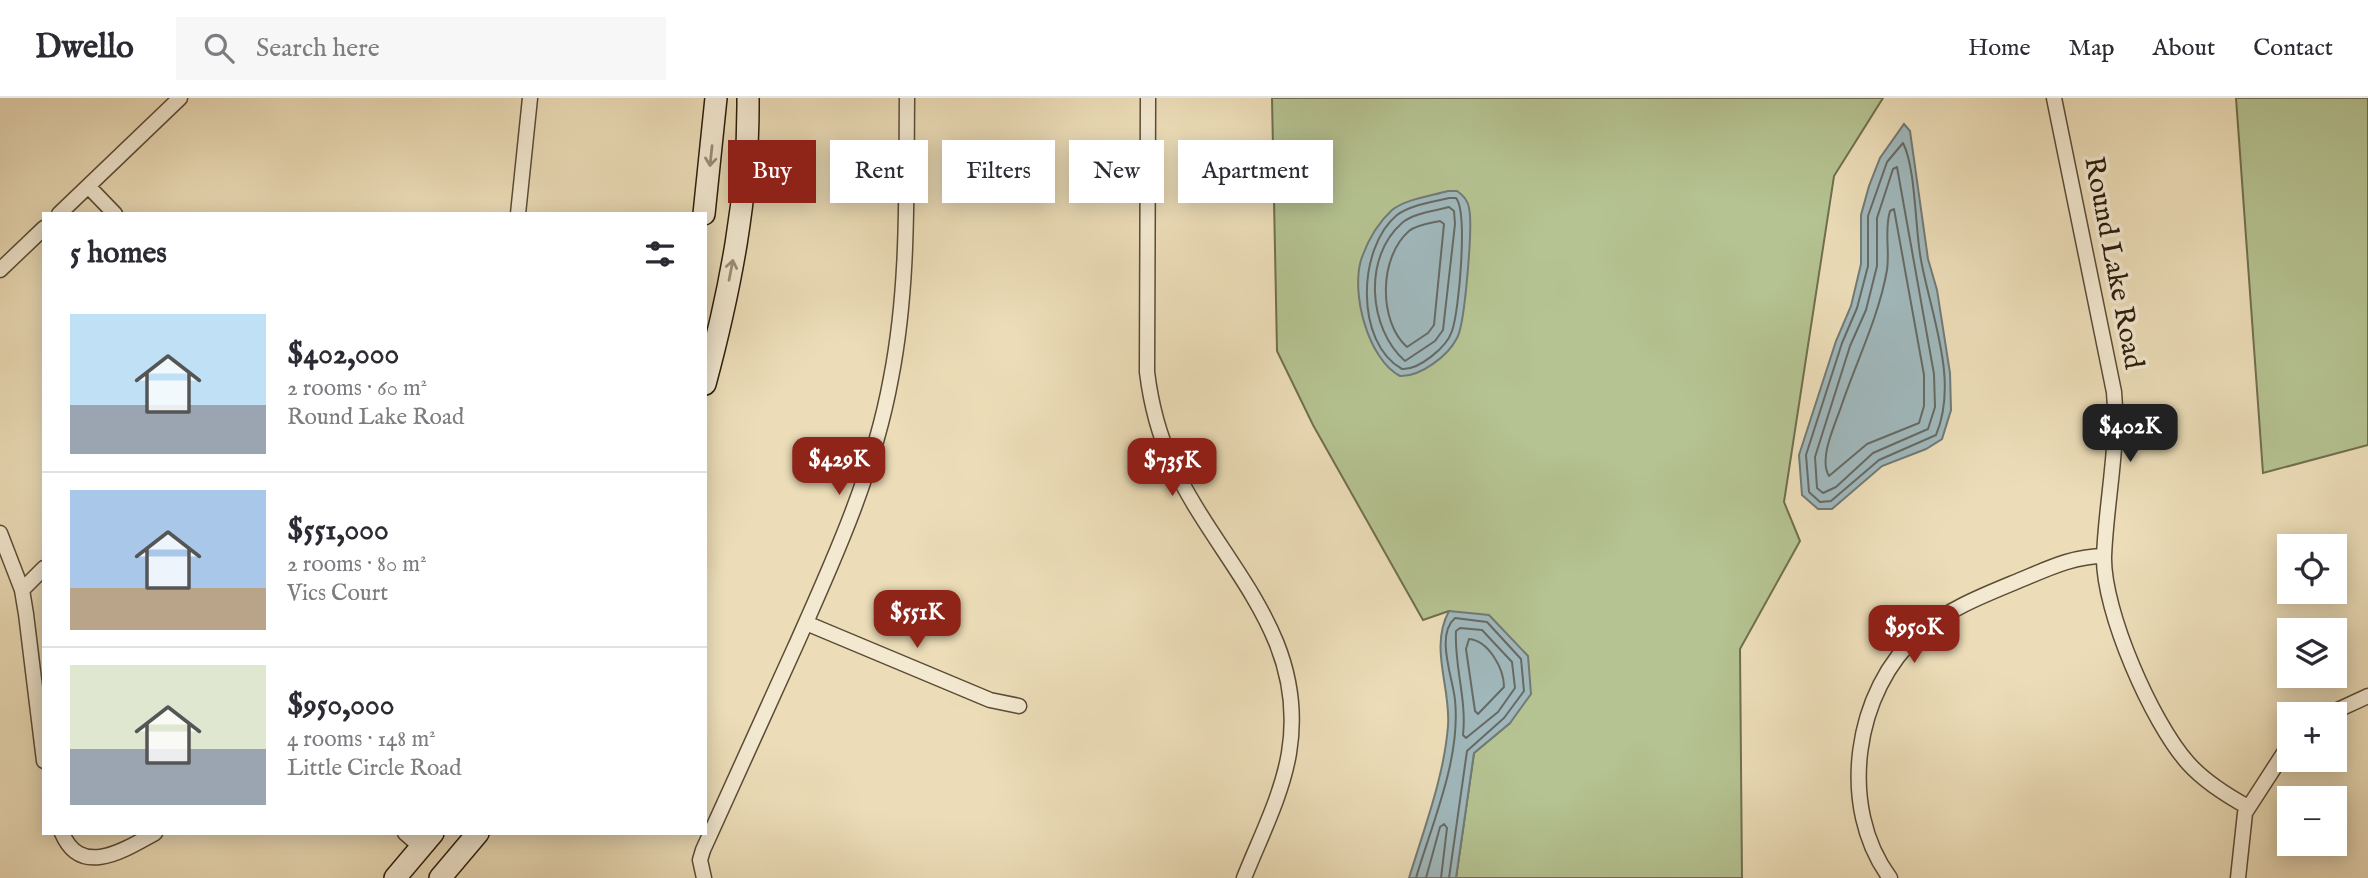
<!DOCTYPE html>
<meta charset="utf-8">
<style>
:root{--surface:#fff;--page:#f7f7f7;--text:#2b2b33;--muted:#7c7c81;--line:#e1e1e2;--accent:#8f2418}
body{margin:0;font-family:"IM FELL English",serif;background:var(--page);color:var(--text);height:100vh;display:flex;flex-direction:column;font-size:26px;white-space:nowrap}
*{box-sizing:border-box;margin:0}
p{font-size:23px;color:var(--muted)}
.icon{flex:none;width:38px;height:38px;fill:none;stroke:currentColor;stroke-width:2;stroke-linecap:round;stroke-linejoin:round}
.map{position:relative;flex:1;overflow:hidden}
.panel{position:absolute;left:42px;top:114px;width:665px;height:623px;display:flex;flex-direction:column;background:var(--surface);border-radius:0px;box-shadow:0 4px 18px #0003}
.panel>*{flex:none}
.top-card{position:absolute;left:728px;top:42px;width:665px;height:63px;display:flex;gap:14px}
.tools{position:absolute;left:2277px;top:436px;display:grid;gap:14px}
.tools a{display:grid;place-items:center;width:70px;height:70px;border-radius:0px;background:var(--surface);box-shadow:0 4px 18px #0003;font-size:35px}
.price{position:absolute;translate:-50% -60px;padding:0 16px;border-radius:14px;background:var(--accent);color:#fff;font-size:23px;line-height:46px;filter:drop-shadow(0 2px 4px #0008)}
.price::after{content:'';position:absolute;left:50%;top:42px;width:21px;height:16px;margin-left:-10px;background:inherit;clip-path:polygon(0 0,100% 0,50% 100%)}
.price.selected{background:#222;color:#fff}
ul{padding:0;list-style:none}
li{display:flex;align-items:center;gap:21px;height:175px;padding:0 28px}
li+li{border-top:2px solid var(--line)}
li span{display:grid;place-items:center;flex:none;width:196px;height:140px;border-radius:0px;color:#555}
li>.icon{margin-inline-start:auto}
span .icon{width:84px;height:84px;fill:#fffc;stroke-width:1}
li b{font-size:30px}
h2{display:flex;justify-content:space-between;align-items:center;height:84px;padding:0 28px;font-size:30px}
.chip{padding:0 24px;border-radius:0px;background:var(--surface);box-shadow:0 4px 18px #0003;font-size:24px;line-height:63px}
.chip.selected{background:var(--accent);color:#fff}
header{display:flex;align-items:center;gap:42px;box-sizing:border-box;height:98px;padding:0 35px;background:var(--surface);border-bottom:2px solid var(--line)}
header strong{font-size:33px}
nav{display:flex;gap:38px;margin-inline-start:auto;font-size:24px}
.search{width:490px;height:63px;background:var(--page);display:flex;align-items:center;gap:18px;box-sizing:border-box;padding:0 24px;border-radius:0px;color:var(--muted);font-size:26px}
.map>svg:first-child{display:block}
.green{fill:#b5c291;stroke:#706f4e;stroke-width:2}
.water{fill:#a0b8bc;stroke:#717a75;stroke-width:2}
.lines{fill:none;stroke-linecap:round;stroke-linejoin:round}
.shore{stroke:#666a64;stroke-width:2}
.street-casing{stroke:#5b4c36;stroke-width:17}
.secondary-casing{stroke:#2b1c0b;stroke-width:24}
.street{stroke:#f3e9d1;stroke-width:14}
.secondary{stroke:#f3e9d1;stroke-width:21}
.oneway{stroke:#998d78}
.labels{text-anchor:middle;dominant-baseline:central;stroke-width:7;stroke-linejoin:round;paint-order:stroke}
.street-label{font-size:28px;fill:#2b1c0b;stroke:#f3e9d1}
</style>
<header>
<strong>Dwello</strong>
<div class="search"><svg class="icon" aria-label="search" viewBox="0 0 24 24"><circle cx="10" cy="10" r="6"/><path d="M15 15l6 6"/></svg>Search here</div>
<nav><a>Home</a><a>Map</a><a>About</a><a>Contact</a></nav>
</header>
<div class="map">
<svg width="2368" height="780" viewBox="0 0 2368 780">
<rect width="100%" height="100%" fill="#ecddb8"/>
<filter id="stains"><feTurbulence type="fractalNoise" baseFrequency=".00286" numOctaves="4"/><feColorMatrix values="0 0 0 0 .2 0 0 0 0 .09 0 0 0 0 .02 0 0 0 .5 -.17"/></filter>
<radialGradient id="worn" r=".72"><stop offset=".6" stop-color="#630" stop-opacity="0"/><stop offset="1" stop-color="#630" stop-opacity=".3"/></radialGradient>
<path class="green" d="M1272 0H1883L1834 78 1784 404 1800 443 1740 551 1742 780H1456L1474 655 1510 625 1449 513 1423 522 1313 327 1277 253Z
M2236 0H2368V347L2263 375Z"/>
<path class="water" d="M1904 26 1910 33 1928 161 1937 192 1950 275 1951 312 1942 341 1926 351 1882 368 1832 411H1818L1802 397 1799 357 1836 243 1851 208 1861 166V117L1869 88 1880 60Z
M1448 93H1457C1463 97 1468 102 1469 110 1473 127 1465 226 1457 240 1448 258 1420 279 1400 278 1368 261 1351 196 1361 162 1367 144 1378 125 1392 112 1406 101 1431 98 1448 93Z
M1449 513 1489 517 1528 558 1531 596 1510 625 1474 655 1456 780H1409C1424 731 1444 679 1448 628 1451 589 1429 550 1449 513Z"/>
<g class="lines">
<path class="shore" d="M1903 45C1916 70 1915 132 1921 162 1931 217 1959 283 1936 337L1879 362 1831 403 1820 404 1809 394 1806 357 1842 245 1857 210 1868 168V118L1887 64Z
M1897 69 1934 276 1935 309 1928 331 1873 355 1836 389 1823 395 1817 390 1815 359 1850 248 1866 212 1877 168V120L1893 71Z
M1449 100H1456C1468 114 1459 214 1452 233 1447 249 1419 272 1402 271 1355 245 1357 150 1397 117 1410 107 1433 104 1449 100Z
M1449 109 1454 113 1455 126 1443 232 1435 243 1405 263C1368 230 1363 159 1402 125 1413 115 1435 113 1449 109Z
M1894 111 1924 277V308L1919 325 1867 346 1829 378C1818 360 1836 325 1842 306 1857 262 1879 218 1887 172 1890 152 1884 133 1890 113Z
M1440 123 1444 126 1434 227 1428 235 1407 249C1378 223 1379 159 1409 133 1416 127 1431 125 1440 123Z
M1460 530 1482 532 1512 564 1515 590 1498 614 1466 640 1463 637C1467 601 1454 568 1456 533Z
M1469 541C1489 543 1504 571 1504 589L1478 616 1475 613 1466 551Z
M1416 780C1432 725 1461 661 1455 602 1453 580 1435 537 1455 520L1487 524 1521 561 1524 593 1504 620 1467 653 1449 780
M1426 780 1440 729 1444 726 1447 730 1441 780"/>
<g class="street-casing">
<path id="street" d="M1148 0 1147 274C1151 306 1158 335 1172 365 1218 465 1309 534 1289 655 1282 697 1260 740 1244 780
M2054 0 2114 294C2119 349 2106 404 2104 459 2103 513 2152 625 2188 665 2205 684 2226 697 2248 709
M88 88 115 116
M59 116 180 0
M518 116 530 0
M0 172 44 130
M0 435 22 492 26 516 44 663
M22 492 44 470
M806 525 990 602 1019 608
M2329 616 2368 598
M62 735C81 780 124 752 155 735
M405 735 421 749
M704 780 700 762 703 752C734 684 764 616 795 549 834 462 874 374 891 280 909 188 906 93 907 0
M1890 780C1837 709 1854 592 1920 535 1948 511 1984 497 2018 483 2047 471 2073 458 2104 458
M2238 780 2245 715 2289 647"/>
</g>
<g class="secondary-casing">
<path id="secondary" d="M704 116 716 0
M705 286C730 193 749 97 748 0
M395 780 433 735
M440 780 478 735"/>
</g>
<use href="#street" class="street"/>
<use href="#secondary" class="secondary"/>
</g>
<defs><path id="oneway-shaft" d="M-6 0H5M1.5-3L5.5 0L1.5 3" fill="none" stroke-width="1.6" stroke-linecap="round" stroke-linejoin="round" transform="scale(1.75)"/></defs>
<g class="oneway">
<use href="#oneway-shaft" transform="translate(711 58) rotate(96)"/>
<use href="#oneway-shaft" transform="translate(731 172) rotate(-79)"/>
</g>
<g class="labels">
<g class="street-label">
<text transform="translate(2113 165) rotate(79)">Round Lake Road</text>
</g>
</g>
<rect width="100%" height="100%" filter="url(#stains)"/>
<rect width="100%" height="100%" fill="url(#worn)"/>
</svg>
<div class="tools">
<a><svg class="icon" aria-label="locate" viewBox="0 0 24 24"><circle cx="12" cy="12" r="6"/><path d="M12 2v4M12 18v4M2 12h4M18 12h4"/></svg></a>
<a><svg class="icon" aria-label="layers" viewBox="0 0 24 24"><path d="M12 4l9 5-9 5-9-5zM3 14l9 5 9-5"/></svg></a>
<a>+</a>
<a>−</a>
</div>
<b class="price selected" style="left:2130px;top:366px">$402K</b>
<b class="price" style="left:839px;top:399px">$429K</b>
<b class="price" style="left:1172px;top:400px">$735K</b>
<b class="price" style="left:917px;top:552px">$551K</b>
<b class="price" style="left:1914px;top:567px">$950K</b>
<div class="top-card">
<a class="chip selected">Buy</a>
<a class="chip">Rent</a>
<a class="chip">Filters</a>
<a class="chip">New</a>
<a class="chip">Apartment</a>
</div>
<section class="panel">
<h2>5 homes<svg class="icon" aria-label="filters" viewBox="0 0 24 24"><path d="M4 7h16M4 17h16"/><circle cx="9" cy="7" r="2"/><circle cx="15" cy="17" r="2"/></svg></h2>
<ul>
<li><span style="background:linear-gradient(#bfe0f5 65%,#9aa5b1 0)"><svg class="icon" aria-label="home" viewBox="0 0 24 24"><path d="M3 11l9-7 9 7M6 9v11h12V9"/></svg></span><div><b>$402,000</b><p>2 rooms · 60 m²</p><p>Round Lake Road</p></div></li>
<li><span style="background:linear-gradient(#a9c7e8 70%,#b9a48a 0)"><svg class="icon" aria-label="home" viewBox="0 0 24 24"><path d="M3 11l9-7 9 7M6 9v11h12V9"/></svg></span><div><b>$551,000</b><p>2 rooms · 80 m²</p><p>Vics Court</p></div></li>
<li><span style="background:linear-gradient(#dfe7d0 60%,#9aa5b1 0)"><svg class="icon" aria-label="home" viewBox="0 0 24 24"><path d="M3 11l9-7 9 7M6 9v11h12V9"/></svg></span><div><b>$950,000</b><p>4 rooms · 148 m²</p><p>Little Circle Road</p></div></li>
</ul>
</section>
</div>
